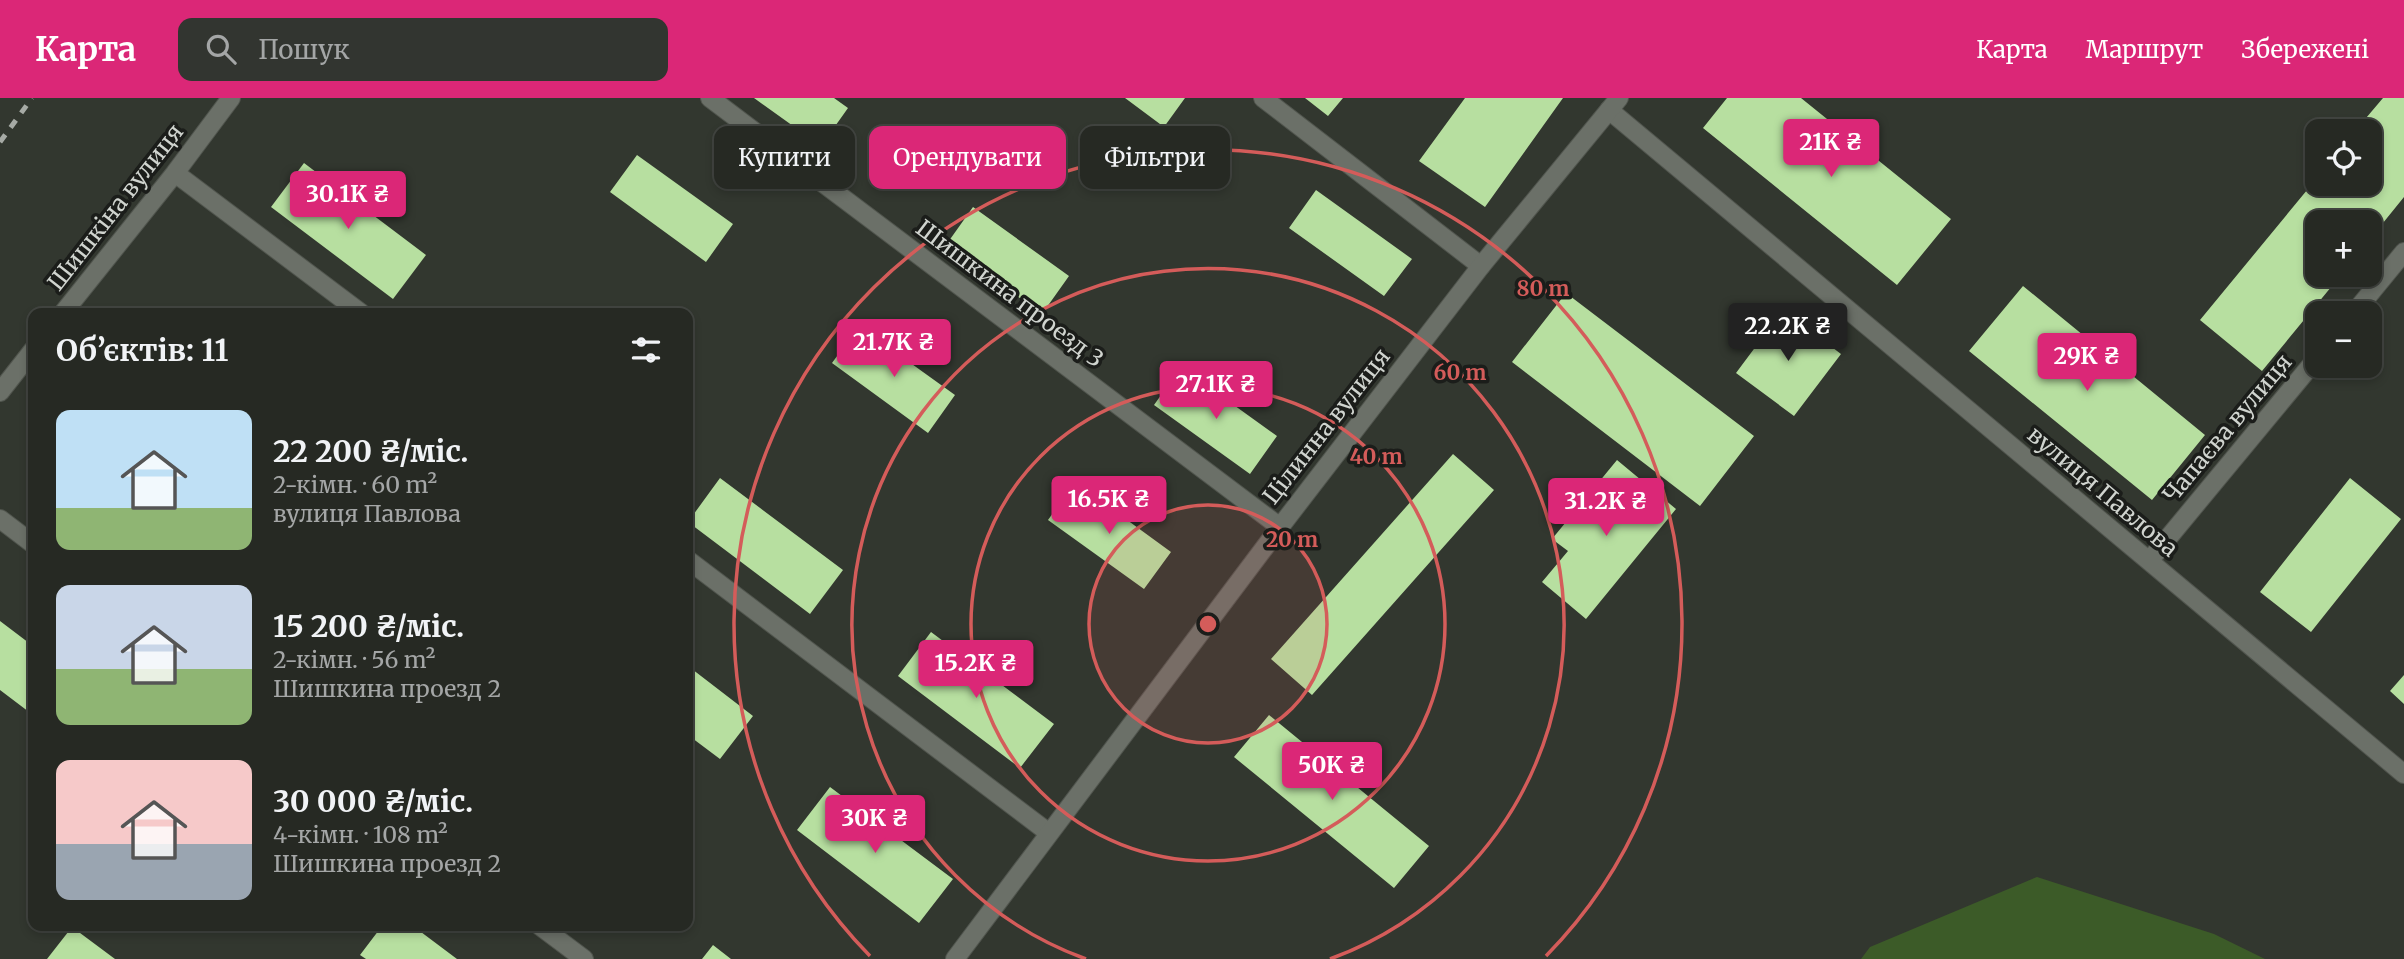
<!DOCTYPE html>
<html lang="uk">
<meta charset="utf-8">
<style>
:root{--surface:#262923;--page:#323530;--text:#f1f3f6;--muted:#a4a6a6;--line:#424541;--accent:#db2777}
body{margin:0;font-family:Merriweather,serif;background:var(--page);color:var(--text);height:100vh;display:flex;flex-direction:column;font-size:26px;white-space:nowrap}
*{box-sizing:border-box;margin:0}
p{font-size:23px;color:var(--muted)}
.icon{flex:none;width:38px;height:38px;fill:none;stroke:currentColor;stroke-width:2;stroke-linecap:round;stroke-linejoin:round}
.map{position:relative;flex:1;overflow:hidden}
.side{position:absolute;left:28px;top:210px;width:665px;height:623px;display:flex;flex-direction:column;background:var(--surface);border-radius:14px;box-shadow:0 4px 10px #0003,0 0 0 2px var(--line)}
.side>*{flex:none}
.top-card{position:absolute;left:714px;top:28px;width:665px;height:63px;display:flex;gap:14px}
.fabs{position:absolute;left:2305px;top:21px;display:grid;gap:14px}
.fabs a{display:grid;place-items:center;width:77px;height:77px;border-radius:14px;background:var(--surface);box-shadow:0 4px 10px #0003,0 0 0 2px var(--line);font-size:35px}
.price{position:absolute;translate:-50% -60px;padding:0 16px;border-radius:7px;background:var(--accent);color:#fff;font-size:23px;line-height:46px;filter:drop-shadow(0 2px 4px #0008)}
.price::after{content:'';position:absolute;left:50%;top:42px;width:21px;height:16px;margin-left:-10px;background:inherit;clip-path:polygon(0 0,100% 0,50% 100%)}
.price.active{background:#222;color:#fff}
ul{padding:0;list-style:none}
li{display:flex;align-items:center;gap:21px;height:175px;padding:0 28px}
li span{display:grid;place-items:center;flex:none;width:196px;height:140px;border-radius:14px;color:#555}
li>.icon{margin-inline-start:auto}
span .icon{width:84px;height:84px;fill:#fffc;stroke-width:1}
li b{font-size:30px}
h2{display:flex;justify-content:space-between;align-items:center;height:84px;padding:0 28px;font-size:30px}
.pill{padding:0 24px;border-radius:14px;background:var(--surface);box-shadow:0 4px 10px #0003,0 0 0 2px var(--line);font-size:24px;line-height:63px}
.pill.active{background:var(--accent);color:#fff}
header{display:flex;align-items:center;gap:42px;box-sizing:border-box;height:98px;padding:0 35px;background:var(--accent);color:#fff}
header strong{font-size:33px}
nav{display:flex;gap:38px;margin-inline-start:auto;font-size:24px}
.search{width:490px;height:63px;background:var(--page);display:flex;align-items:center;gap:18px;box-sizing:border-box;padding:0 24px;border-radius:14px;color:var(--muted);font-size:26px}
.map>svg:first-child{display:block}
.green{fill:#3c5b28}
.building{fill:#b7dfa0}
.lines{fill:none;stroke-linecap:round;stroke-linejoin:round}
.minor-casing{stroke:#51554e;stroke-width:20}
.tertiary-casing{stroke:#51554e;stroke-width:20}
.minor{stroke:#6b7068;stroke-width:18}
.tertiary{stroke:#6b7068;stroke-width:18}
.rail{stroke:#a6aaa5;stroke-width:5;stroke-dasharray:9 9;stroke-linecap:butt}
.ring{fill:none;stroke:#d45c5a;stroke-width:3.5}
.labels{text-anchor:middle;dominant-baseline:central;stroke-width:7;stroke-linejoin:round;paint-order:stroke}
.street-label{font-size:23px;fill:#d0d4cf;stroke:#1b1d1a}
.centre{fill:#d45c5a;stroke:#1b1d1a;stroke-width:3.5}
.ring-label{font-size:21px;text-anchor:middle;font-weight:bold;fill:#d45c5a;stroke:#1b1d1a;stroke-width:7;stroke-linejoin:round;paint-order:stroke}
</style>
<header>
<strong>Карта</strong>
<div class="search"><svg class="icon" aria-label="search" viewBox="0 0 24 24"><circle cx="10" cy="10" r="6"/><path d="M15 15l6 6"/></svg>Пошук</div>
<nav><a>Карта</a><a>Маршрут</a><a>Збережені</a></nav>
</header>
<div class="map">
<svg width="2404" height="861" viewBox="0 0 2404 861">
<rect width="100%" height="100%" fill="#32372f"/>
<path class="green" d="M2037 779 2214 836 2265 861H1861L1870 849Z"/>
<path class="building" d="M754 0H834L848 10 821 48Z
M1125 0H1185L1164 29Z
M1305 0H1343L1328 18Z
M1465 0H1563L1485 109 1419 63Z
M1727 0H1801L1951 121 1897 187 1703 30Z
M2383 0H2404V99L2370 141V124H2317V177H2341L2262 273 2200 222 2317 80V86H2370V33H2355Z
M637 57 733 126 706 164 610 94Z
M304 65 426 157 393 201 271 109Z
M1316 92 1412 161 1384 198 1289 130Z
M973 109 1069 178 1042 216 946 147Z
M2023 188 2205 337 2152 402 1969 253Z
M1566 195 1754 338 1700 408 1512 264Z
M1783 212 1841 256 1794 318 1736 275Z
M859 228 955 297 928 335 832 265Z
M1181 269 1277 338 1250 376 1154 307Z
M1453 356 1494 392 1312 597 1271 561Z
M1617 362 1676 411 1586 521 1542 484 1568 453 1552 441Z
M720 380 843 472 810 516 688 424Z
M2350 380 2401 421 2311 534 2260 494Z
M1075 384 1171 454 1144 491 1048 422Z
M0 523 33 548V617L0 592Z
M931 534 1054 626 1020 670 898 578Z
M688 568 753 618 720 661 688 637Z
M2404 577V606L2390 593Z
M1269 617 1429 748 1394 790 1234 659Z
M830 689 953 781 919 825 797 732Z
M382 828H413L457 861H366L360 857Z
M72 829 115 861H47Z
M713 847 731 861H702Z"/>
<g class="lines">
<g class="minor-casing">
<path id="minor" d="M710 0 1280 429
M1263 0 1481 168
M1609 12 2404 676
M175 75 361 215
M63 215 175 75 231 0
M2354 215 2404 154
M0 294 33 252
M0 421 33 446
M688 462 1049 735
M2149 463 2317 260
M540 828 584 861"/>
</g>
<g class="tertiary-casing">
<path id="tertiary" d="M955 861 1280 429 1481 168 1619 0"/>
</g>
<use href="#minor" class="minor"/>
<use href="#tertiary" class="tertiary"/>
<path class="rail" d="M0 44 32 0"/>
</g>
<circle cx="1208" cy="526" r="119" fill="#d45c5a" fill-opacity=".12"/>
<g class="ring">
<circle cx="1208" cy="526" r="119"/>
<circle cx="1208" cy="526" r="237"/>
<path d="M1086 861A356 356 0 1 1 1330 861"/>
<path d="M870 858A474 474 0 1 1 1546 858"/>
</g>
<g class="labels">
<g class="street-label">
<text transform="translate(115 109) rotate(-52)">Шишкіна вулиця</text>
<text transform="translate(1010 195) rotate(37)">Шишкина проезд 3</text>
<text transform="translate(1326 328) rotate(-52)">Цілинна вулиця</text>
<text transform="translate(2227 330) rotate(-50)">Чапаєва вулиця</text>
<text transform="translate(2103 393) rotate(40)">вулиця Павлова</text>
</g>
</g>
<circle cx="1208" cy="526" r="10" class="centre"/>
<g class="ring-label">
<text x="1543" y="198">80 m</text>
<text x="1460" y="282">60 m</text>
<text x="1376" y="366">40 m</text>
<text x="1292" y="449">20 m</text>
</g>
</svg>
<div class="fabs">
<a><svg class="icon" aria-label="locate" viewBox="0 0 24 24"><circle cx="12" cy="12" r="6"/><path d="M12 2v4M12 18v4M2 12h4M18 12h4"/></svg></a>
<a>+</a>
<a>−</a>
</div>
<b class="price" style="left:1831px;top:81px">21K ₴</b>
<b class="price" style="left:348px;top:133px">30.1K ₴</b>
<b class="price active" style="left:1788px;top:265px">22.2K ₴</b>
<b class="price" style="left:894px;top:281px">21.7K ₴</b>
<b class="price" style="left:2087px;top:295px">29K ₴</b>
<b class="price" style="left:1216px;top:323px">27.1K ₴</b>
<b class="price" style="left:1109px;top:438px">16.5K ₴</b>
<b class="price" style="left:1606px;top:440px">31.2K ₴</b>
<b class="price" style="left:976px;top:602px">15.2K ₴</b>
<b class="price" style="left:1332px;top:704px">50K ₴</b>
<b class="price" style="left:875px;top:757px">30K ₴</b>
<div class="top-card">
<a class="pill">Купити</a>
<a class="pill active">Орендувати</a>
<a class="pill">Фільтри</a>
</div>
<section class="side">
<h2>Об’єктів: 11<svg class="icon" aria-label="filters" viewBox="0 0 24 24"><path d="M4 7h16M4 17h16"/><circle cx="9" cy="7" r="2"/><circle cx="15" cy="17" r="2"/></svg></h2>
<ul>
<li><span style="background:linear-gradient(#bfe0f5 70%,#8fb573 0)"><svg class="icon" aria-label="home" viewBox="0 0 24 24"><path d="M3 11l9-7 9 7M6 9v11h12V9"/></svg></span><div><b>22 200 ₴/міс.</b><p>2-кімн. · 60 m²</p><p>вулиця Павлова</p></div></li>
<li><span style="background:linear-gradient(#c9d6e8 60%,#8fb573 0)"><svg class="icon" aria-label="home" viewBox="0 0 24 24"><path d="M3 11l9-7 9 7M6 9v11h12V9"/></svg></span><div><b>15 200 ₴/міс.</b><p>2-кімн. · 56 m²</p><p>Шишкина проезд 2</p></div></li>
<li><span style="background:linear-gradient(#f6c9c9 60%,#9aa5b1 0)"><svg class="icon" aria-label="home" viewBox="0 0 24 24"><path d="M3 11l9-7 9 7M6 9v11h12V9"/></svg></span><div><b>30 000 ₴/міс.</b><p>4-кімн. · 108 m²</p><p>Шишкина проезд 2</p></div></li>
</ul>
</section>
</div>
